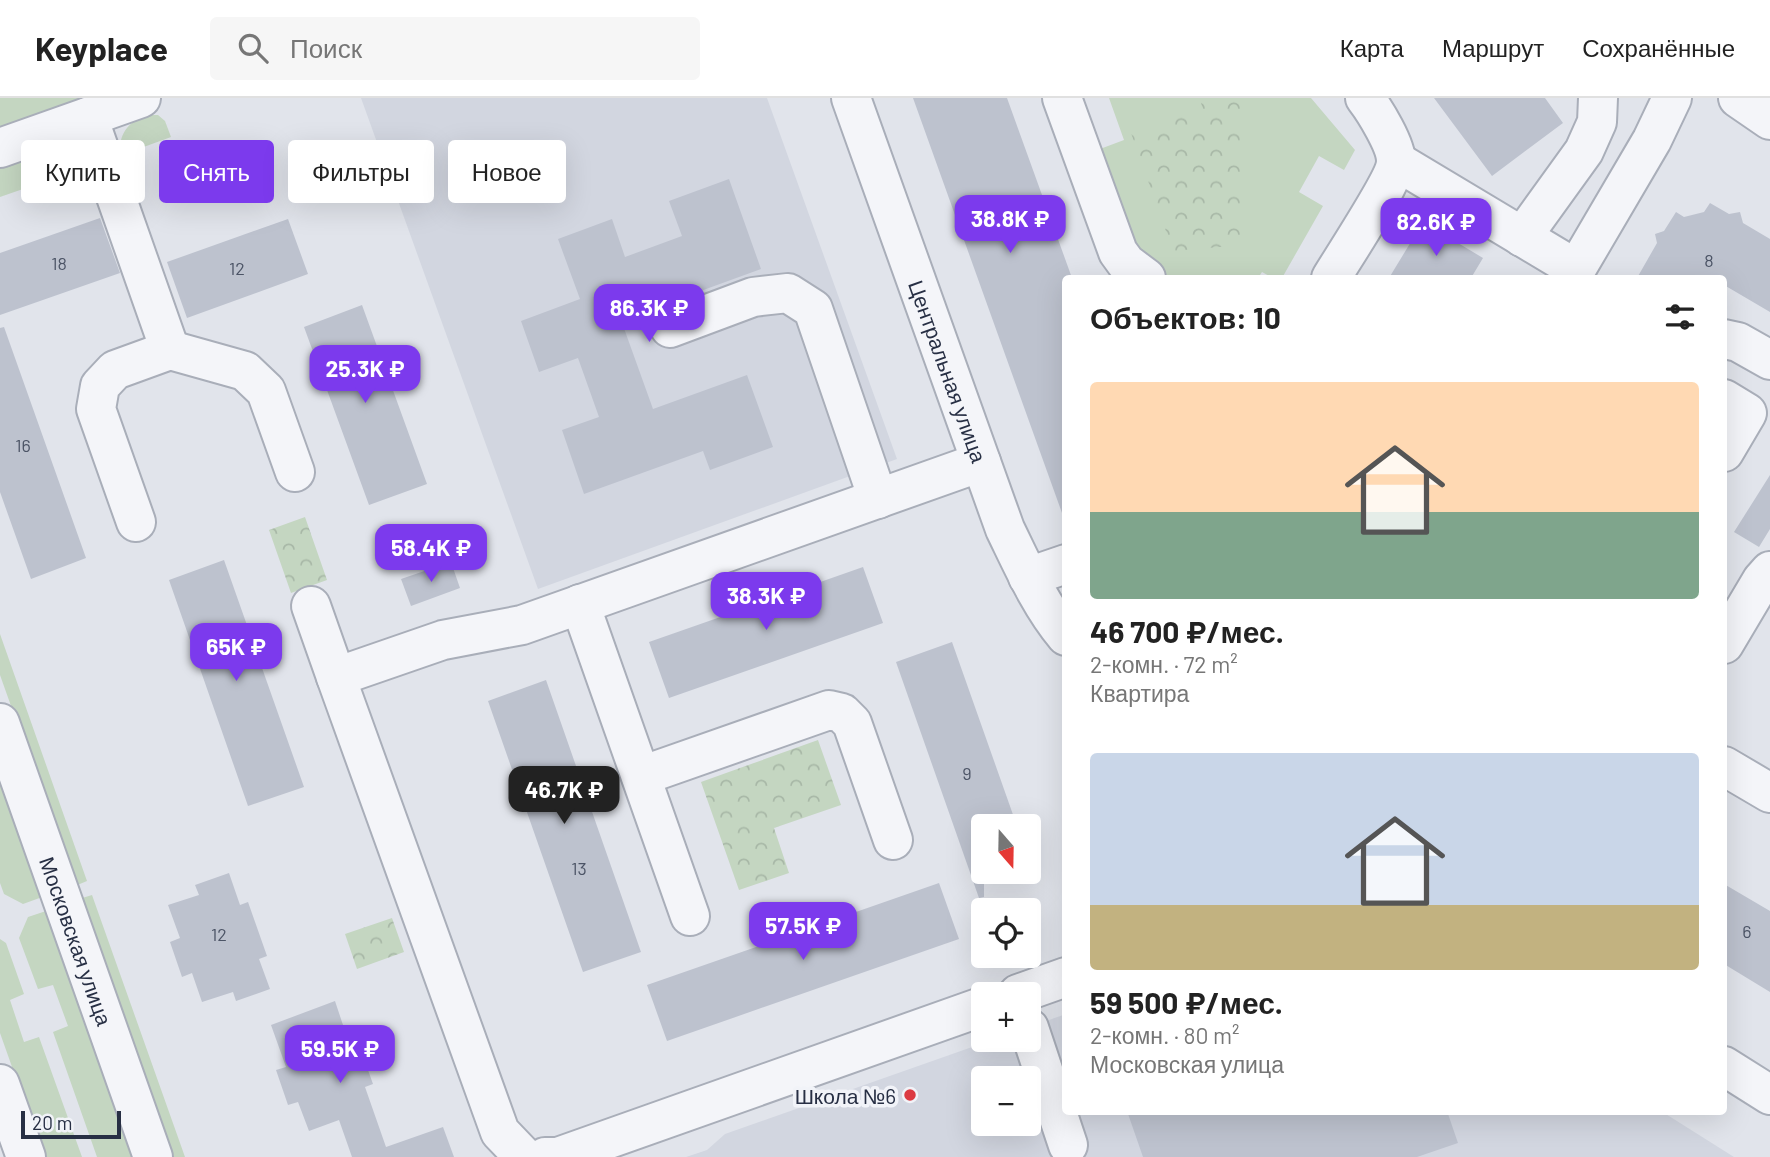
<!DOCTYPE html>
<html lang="ru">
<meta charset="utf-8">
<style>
:root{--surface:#fff;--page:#f6f6f6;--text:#222;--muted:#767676;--line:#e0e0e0;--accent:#7c3aed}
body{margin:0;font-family:Barlow,sans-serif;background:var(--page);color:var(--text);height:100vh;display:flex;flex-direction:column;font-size:26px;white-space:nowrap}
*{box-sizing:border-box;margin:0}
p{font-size:23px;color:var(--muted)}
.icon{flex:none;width:38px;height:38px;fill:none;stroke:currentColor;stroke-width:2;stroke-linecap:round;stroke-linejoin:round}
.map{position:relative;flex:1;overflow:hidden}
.sheet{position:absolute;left:1062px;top:177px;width:665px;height:840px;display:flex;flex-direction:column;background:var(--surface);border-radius:7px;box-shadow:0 7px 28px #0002}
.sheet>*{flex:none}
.banner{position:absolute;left:21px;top:42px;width:665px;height:63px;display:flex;gap:14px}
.needle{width:46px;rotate:160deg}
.tools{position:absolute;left:971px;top:716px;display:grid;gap:14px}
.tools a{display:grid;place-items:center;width:70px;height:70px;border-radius:7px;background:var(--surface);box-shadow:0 7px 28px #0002;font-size:35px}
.scale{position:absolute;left:21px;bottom:18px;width:100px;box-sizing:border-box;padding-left:7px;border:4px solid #272f44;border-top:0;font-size:19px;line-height:24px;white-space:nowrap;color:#272f44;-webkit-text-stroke:5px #f1f3f8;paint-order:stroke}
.price{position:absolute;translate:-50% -60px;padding:0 16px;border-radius:14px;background:var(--accent);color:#fff;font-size:23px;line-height:46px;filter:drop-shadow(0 2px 4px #0008)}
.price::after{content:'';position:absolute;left:50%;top:42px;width:21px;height:16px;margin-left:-10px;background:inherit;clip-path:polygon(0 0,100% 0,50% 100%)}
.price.current{background:#222;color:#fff}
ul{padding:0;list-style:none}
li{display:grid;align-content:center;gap:14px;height:371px;padding:0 28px}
li span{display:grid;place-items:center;height:217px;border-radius:7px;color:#555}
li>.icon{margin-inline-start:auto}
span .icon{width:126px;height:126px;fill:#fffc;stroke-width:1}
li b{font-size:30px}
h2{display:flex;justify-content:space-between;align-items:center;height:84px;padding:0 28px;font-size:30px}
.tag{padding:0 24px;border-radius:7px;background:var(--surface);box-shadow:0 7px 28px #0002;font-size:24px;line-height:63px}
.tag.current{background:var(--accent);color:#fff}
header{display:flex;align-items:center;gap:42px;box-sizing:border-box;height:98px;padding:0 35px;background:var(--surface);border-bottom:2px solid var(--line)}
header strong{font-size:33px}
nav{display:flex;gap:38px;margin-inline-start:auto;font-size:24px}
.search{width:490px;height:63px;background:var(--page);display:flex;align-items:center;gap:18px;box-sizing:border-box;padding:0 24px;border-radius:7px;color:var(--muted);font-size:26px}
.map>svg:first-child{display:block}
.built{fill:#d2d6e0;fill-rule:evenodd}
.grass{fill:#c4d6c1}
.park{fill:url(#park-crowns)}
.building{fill:#bdc2ce}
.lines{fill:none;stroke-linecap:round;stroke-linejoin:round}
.minor-casing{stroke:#a9aeb9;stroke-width:42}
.minor{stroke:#f4f5f9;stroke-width:38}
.poi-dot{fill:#dc3a42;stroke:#f1f3f8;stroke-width:2.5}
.labels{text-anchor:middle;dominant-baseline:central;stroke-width:7;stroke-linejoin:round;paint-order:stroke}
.number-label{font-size:18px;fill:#4c5466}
.street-label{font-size:21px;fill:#272f44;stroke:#f1f3f8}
.poi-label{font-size:21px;fill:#272f44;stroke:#f1f3f8;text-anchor:end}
</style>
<header>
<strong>Keyplace</strong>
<div class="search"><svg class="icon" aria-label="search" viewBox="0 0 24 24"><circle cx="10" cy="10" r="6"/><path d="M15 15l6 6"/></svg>Поиск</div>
<nav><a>Карта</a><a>Маршрут</a><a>Сохранённые</a></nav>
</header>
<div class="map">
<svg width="1770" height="1059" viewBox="0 0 1770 1059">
<defs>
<pattern id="park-crowns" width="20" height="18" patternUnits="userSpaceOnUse" patternTransform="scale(1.75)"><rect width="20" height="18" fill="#c4d6c1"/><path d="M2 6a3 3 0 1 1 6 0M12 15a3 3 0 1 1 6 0" fill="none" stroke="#a8b8a7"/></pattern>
</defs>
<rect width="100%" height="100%" fill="#e1e4eb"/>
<path class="built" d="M361 0H767L897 361 538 491Z
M1066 916V1013H1661L1734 1059H686L707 1052 725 1036 992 942H1029V929ZM984 980H1029V1026H984Z"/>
<path class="grass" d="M0 0H87L0 31Z
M1109 0H1311L1355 52 1344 72 1319 58 1299 94 1323 108 1282 180H1273L1262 174 1258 180H1170L1132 142 1100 51 1124 42Z
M146 17H158L165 23 171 39 119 58C120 35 126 26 146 17Z
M59 50C73 52 80 57 89 68L0 99V68L47 52Z
M0 536 87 783 75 788 0 577Z
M0 673 45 798 23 806 4 796 0 785Z
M92 797 185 1059H170L79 801Z
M49 812 136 1059H97L53 934 68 928 53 887 38 891 19 840 28 819Z
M0 841 6 845 24 896 10 902 24 944 39 939 82 1059H44L0 935Z"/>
<path class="park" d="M1200 0H1253L1244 9 1243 147 1173 153 1131 35 1202 9Z
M305 419 327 482 291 495 269 432Z
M818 642 841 707 774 730 789 775 739 792 701 684Z
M392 820 404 854 357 871 345 836Z"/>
<path class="building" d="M913 0H1007L1072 180H1066V414L1062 415Z
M1434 0H1545L1563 25 1492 78Z
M729 81 761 171 621 222 653 311 747 277 773 349 710 372 703 353 584 396 562 332 599 319 578 260 539 274 521 223 580 201 558 141 612 121 625 159 682 138 669 103Z
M1710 105 1729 116 1740 114 1743 125 1770 141V214L1724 187V180H1637L1657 145 1655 136 1664 133 1676 114 1684 119 1704 114Z
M100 120 120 175 0 217V155Z
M288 121 308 176 187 220 167 164Z
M1423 124 1483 160 1471 180H1389Z
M362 207 427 386 369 407 304 229Z
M4 229 86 460 31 481 0 394V230Z
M1770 377V431L1759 449 1734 434Z
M224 462 304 689 248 708 169 482Z
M451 464 460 490 411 508 401 481Z
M863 469 883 525 669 600 649 544Z
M952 544 1017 728H984V799L979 800 896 564Z
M546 582 641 854 583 874 488 603Z
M229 775 240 807 248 804 267 858 259 861 270 891 236 903 233 894 202 904 192 875 182 879 170 844 180 840 168 807 199 797 195 787Z
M939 785 959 841 667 943 647 887Z
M1724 786 1770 813V894L1724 866Z
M335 903 346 936 354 933 373 986 365 989 386 1049 443 1029 454 1059H352L339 1022 309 1033 298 1004 288 1007 276 972 286 969 271 927Z
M1127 1013H1447L1458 1045 1417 1059H1143Z"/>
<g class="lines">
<g class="minor-casing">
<g id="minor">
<path id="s1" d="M851 0 1005 431C1023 468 1040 507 1066 538"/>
<path d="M1062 0 1118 154 1126 165 1146 180"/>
<path d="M1738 0 1770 22"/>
<path d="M88 19 170 252"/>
<path d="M0 50 141 0"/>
<path d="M1396 63 1576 171"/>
<path d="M1522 139 1584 53 1597 24 1598 0"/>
<path d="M1331 180C1343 160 1396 80 1396 63 1396 47 1375 13 1365 0"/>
<path d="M1571 180 1652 42 1672 0"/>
<path d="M670 230 753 199 788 195 813 211 878 401"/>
<path d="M1724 241 1738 244 1770 262"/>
<path d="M1724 301 1747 315 1724 354"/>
<path d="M136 424 96 311 100 288 115 272 170 252 245 273 266 293 295 374"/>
<path d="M1028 479 1066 466"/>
<path d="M580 506 690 818"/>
<path d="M311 508 336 579"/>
<path d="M1724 546 1762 482 1770 473"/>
<path id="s2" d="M0 625 153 1059"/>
<path d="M1724 668 1770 695"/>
<path d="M641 678 829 612 842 615 852 625 893 742"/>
<path d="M1018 896 1066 879"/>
<path d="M1029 930 1068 1047"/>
<path d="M1724 968 1770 997"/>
<path d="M0 986 26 1059"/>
<path d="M524 1059 500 1034 336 579 443 542 522 527 981 364"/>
<path d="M545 1059H558L984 908"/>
</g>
</g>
<use href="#minor" class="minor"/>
</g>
<circle class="poi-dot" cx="910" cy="997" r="7"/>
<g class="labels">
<g class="number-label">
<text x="1709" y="162">8</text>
<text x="59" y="165">18</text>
<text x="237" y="170">12</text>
<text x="23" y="347">16</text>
<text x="967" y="675">9</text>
<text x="579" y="770">13</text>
<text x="1747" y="833">6</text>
<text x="219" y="836">12</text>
</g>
<g class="street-label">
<text stroke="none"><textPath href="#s1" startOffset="290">Центральная улица</textPath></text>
<text stroke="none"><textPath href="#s2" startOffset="231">Московская улица</textPath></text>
</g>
<g class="poi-label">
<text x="896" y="997">Школа №6</text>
</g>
</g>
</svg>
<div class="tools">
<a><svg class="needle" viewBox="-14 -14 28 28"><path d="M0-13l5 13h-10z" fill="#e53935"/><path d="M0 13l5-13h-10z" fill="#767676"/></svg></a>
<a><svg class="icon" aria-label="locate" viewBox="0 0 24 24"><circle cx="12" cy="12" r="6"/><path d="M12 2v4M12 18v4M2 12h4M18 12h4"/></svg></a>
<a>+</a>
<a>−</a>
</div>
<div class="scale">20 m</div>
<b class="price" style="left:1010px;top:157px">38.8K ₽</b>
<b class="price" style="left:1436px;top:160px">82.6K ₽</b>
<b class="price" style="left:649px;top:246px">86.3K ₽</b>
<b class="price" style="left:365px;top:307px">25.3K ₽</b>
<b class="price" style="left:431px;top:486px">58.4K ₽</b>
<b class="price" style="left:766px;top:534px">38.3K ₽</b>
<b class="price" style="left:236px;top:585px">65K ₽</b>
<b class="price current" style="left:564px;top:728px">46.7K ₽</b>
<b class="price" style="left:803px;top:864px">57.5K ₽</b>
<b class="price" style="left:340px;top:987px">59.5K ₽</b>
<div class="banner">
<a class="tag">Купить</a>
<a class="tag current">Снять</a>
<a class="tag">Фильтры</a>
<a class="tag">Новое</a>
</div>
<section class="sheet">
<h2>Объектов: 10<svg class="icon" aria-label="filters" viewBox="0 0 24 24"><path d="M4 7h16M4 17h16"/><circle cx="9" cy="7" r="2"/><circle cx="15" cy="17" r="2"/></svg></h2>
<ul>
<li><span style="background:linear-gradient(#ffd9b3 60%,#7fa58c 0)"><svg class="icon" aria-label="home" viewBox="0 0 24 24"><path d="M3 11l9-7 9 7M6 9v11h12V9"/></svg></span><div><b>46 700 ₽/мес.</b><p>2-комн. · 72 m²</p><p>Квартира</p></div></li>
<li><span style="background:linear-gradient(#c9d6e8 70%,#c2b280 0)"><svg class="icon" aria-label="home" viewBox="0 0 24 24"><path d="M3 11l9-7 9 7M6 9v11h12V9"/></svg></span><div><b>59 500 ₽/мес.</b><p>2-комн. · 80 m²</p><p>Московская улица</p></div></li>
</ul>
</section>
</div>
